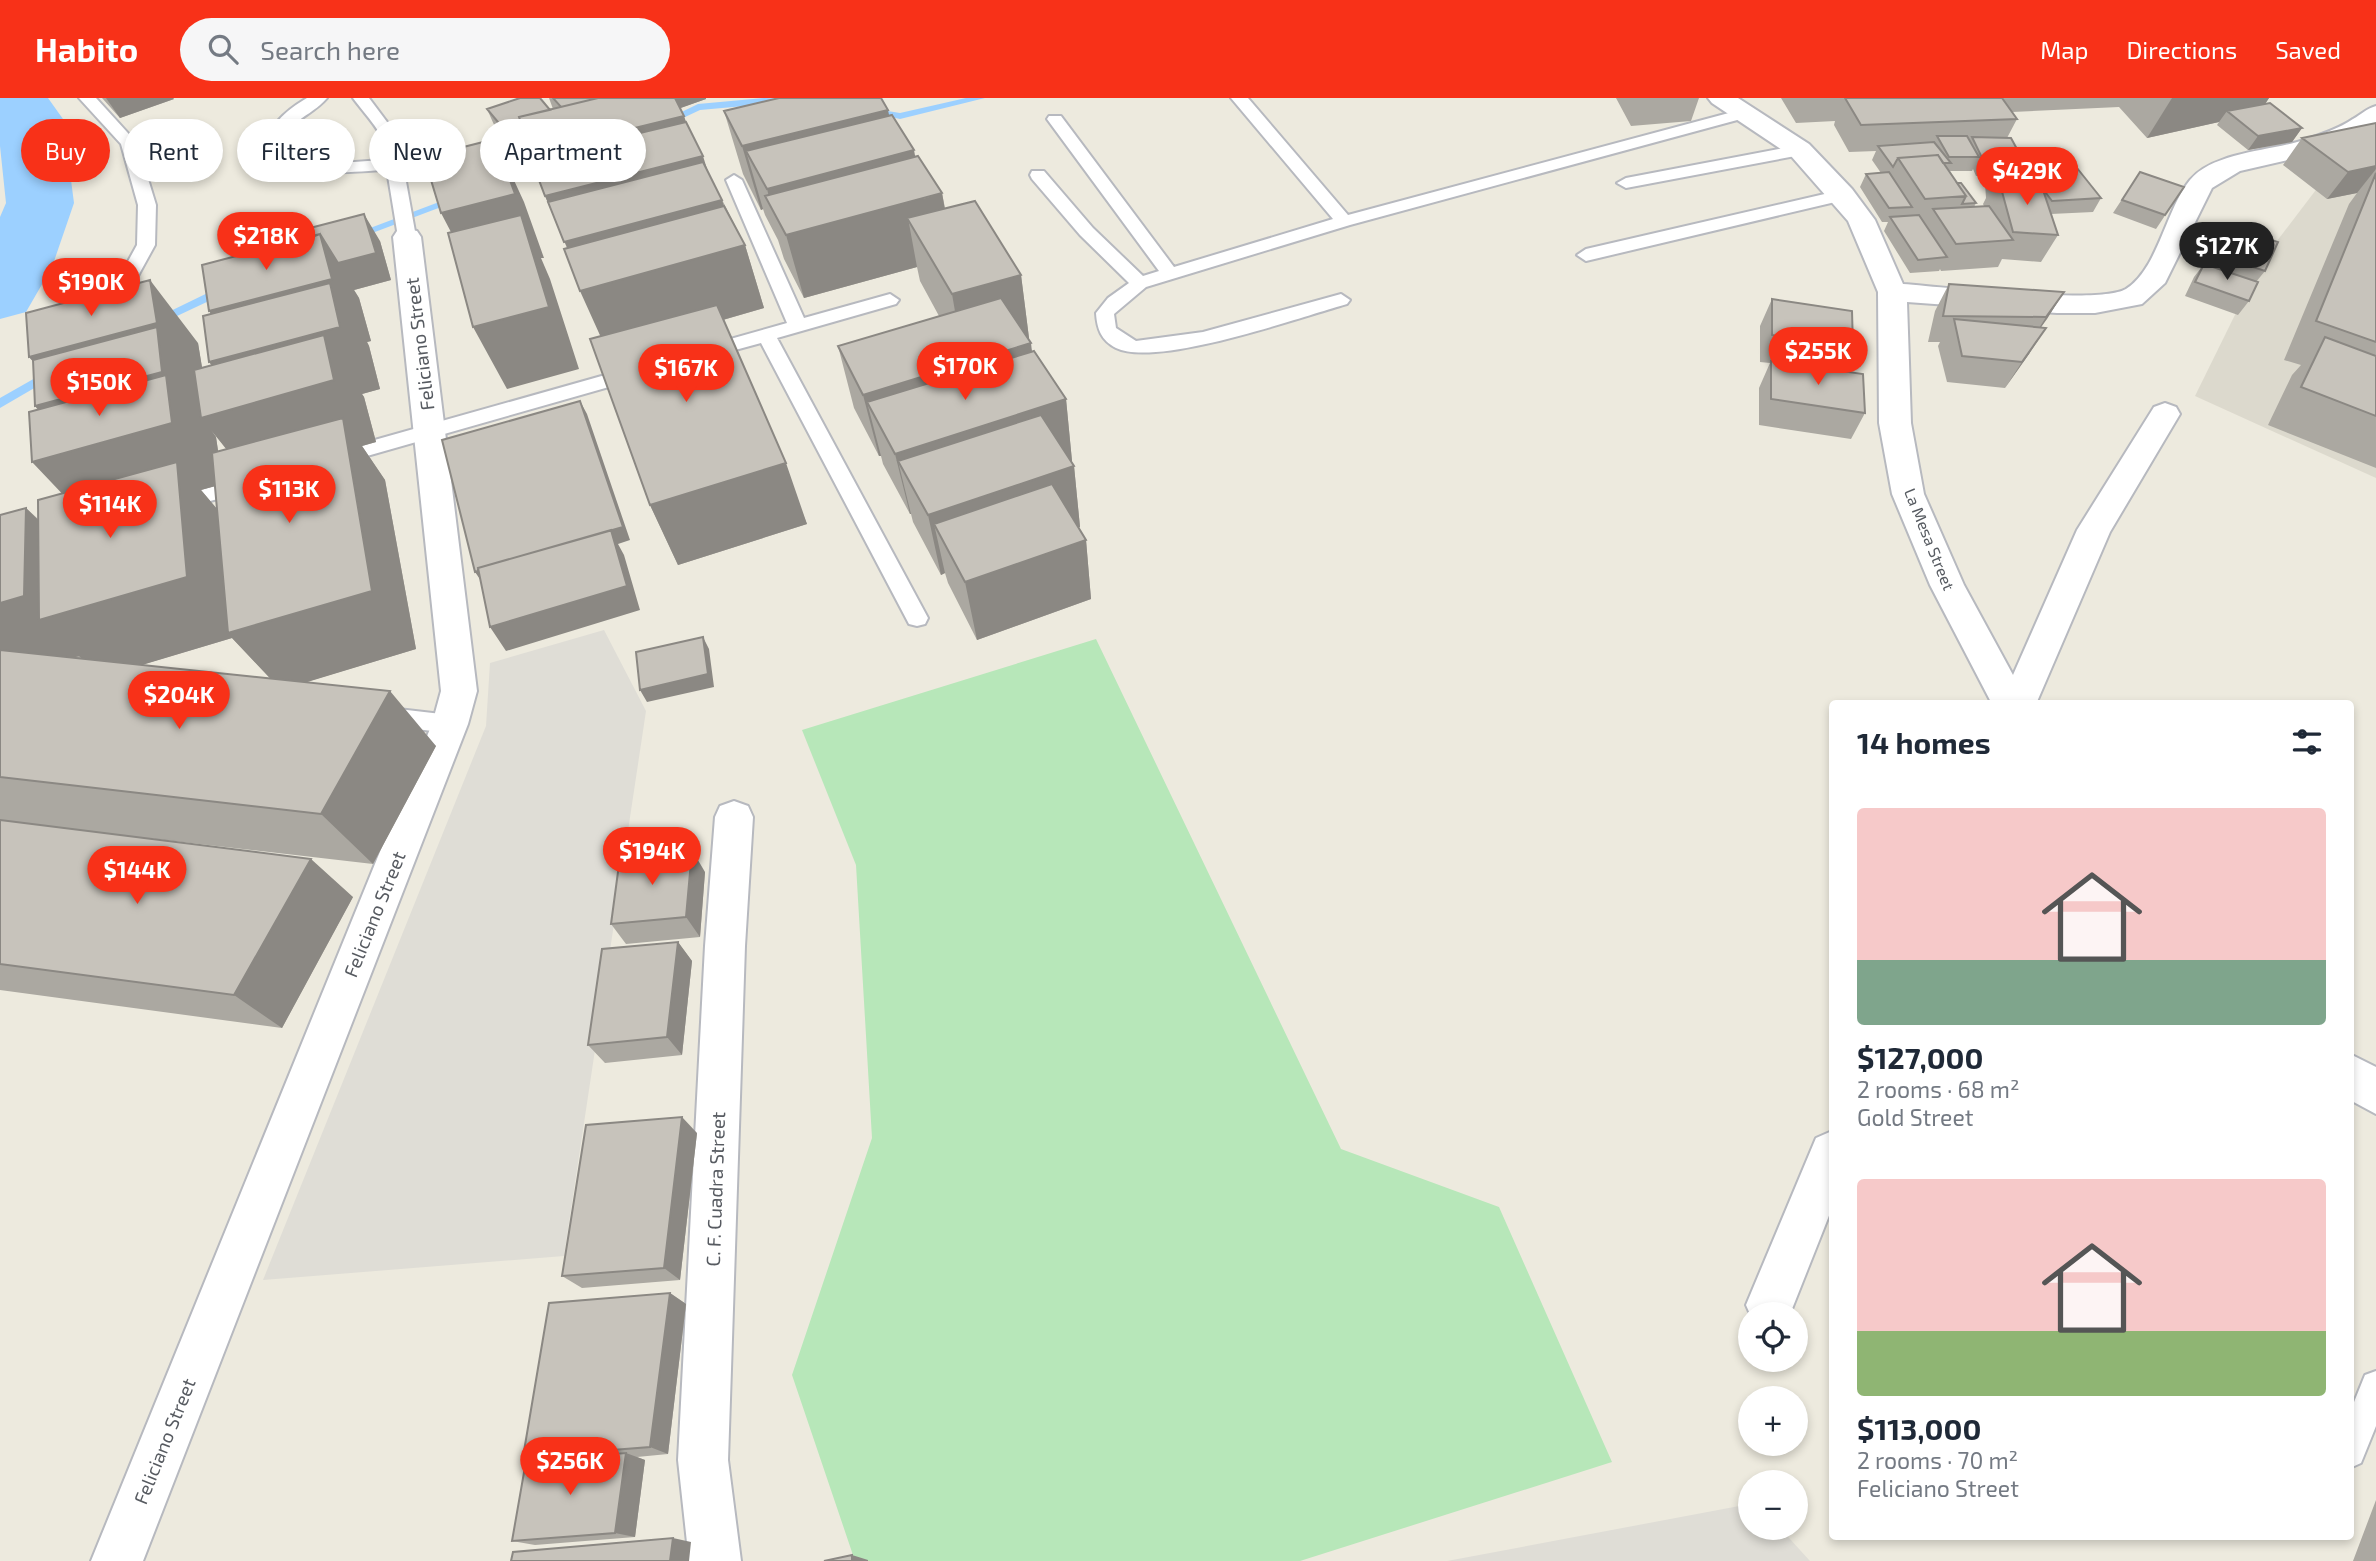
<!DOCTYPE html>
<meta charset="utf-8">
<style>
:root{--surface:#fff;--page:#f6f6f7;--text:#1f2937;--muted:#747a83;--accent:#f83118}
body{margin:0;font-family:"Exo 2",sans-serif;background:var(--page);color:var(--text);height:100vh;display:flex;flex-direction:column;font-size:26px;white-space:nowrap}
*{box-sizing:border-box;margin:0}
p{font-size:23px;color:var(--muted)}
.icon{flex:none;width:38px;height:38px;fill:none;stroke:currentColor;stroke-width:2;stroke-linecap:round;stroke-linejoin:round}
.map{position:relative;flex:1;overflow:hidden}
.side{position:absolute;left:1829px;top:602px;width:525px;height:840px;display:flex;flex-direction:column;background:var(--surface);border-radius:7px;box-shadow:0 4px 10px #0003}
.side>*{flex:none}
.guide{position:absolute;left:21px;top:21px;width:665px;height:63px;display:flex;gap:14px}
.fabs{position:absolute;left:1738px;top:1204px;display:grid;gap:14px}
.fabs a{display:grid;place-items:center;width:70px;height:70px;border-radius:50%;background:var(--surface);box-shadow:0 4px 10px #0003;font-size:35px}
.price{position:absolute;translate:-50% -60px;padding:0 16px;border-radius:24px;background:var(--accent);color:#fff;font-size:23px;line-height:46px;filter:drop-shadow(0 2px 4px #0008)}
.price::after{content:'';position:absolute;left:50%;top:42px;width:21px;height:16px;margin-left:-10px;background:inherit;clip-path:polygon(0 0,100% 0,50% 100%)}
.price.selected{background:#222;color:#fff}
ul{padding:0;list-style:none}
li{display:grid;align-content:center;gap:14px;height:371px;padding:0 28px}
li span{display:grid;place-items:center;height:217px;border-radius:7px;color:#555}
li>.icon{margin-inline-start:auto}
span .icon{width:126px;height:126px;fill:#fffc;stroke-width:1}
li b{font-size:30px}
h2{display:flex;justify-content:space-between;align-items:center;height:84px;padding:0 28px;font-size:30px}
.tag{padding:0 24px;border-radius:32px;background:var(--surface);box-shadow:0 4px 10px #0003;font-size:24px;line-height:63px}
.tag.selected{background:var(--accent);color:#fff}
header{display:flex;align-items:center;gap:42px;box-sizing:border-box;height:98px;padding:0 35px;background:var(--accent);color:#fff}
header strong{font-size:33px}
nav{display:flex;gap:38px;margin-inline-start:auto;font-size:24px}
.search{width:490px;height:63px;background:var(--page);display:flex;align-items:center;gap:18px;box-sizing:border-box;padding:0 24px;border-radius:38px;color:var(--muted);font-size:26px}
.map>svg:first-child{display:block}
.industrial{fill:#dfddd6}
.education{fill:#dcd9cd}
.green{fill:#b7e7b9}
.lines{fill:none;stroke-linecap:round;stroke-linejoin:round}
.stream{fill:#9cd0ff;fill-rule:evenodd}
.river{fill:#9cd0ff;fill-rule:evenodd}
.service-casing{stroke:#b7b9bf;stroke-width:4}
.minor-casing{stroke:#b7b9bf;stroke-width:4}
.service{fill:#fff;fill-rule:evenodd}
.minor{fill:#fff;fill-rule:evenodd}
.wall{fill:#aba8a1;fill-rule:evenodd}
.shaded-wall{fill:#8b8883;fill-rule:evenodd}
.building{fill:#c7c3bb;stroke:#8b8883;stroke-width:2}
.labels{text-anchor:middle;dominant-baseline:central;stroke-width:5;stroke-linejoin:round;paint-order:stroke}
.far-street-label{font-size:16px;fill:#575b61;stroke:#fff}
.street-label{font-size:19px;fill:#575b61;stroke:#fff}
</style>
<header>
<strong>Habito</strong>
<div class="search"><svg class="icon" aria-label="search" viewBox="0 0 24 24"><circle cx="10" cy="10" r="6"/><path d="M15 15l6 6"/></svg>Search here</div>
<nav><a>Map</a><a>Directions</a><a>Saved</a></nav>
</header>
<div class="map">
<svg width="2376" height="1463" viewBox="0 0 2376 1463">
<rect width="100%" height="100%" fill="#edeade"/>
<path class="industrial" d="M604 532 646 613 564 1158 263 1182 486 628 490 565Z
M1750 1406V1430H1780L1810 1463H1447Z"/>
<path class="education" d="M2376 46V380L2195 298 2261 164 2328 76Z"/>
<path class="green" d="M1096 541 1341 1051 1499 1109 1612 1364 1300 1463H855L792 1277 872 1040 856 767 802 632Z"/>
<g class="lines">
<path class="stream" d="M764 0 793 1 788 4 700 12 668 27 659 25 698 6Z
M966 0H985L900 21 864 13 869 10 900 15Z
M551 64 560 66 497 90 488 88Z
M455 98 465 100 359 140 349 138Z
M224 187 230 191 228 194 160 226H152L150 223Z
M51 271 57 275 55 278 0 310V300Z"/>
<path class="river" d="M0 0H48L63 21 74 105 52 169 26 214 0 221V119L6 105 0 48Z"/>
<g class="service-casing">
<path id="service" d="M79 0H96L137 45 156 107 155 147 116 218 107 224 98 218 137 147 138 107 121 46Z
M307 0H327C310 20 285 22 280 52 310 72 353 63 387 62 389 39 366 18 353 0H369L396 36 404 52 403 67 416 139 413 143 407 144 398 139 387 72C353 73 287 83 263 54 268 28 285 13 307 0Z
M1231 0H1248L1348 117 1740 12 1746 10 1754 15 1752 18 1350 127 1146 189 1114 216 1116 230 1136 243 1203 234 1341 196 1350 202 1347 206C1301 219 1156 270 1116 250 1101 242 1097 231 1096 215L1108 200 1129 185 1080 137 1032 81 1030 77 1032 73H1044L1093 130 1143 178 1159 173 1047 21 1049 18H1061L1174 169 1333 121Z
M1800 47 1808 52 1806 56 1626 90 1617 85 1626 80Z
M734 77 742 82 804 220 890 196 899 202 896 206 777 240 928 520 925 526 917 528 909 526 761 245 702 261 695 259 693 255 695 251 787 225 726 82Z
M1842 92 1848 93 1851 97 1848 101 1586 163 1577 157 1586 151Z
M637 268 644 269 647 274 644 279 332 368 325 366 322 361 325 356Z
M247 379 254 381 257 386 254 391 174 413 167 411 164 406 167 401Z
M381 609 450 617 458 619 462 626 458 633 450 635 381 627 373 625 369 618 373 611Z
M2376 1273V1328L2361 1365 2350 1370V1314L2365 1277Z"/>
</g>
<g class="minor-casing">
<path id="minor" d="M1708 0H1738L1809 46 1852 91 1875 122 1903 186C1943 189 2098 207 2126 191 2158 171 2166 111 2190 82 2213 54 2271 53 2304 42 2320 37 2340 30 2353 21 2362 16 2366 11 2376 8V29L2370 33 2322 54 2240 73 2212 90 2165 185 2142 206 2095 215H2057L1907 204 1911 325 1924 396 1964 487 2013 577 2077 432 2154 309 2165 305 2176 309 2180 316 2110 434 2036 606H1992L1930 487 1892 396 1879 325 1878 194 1848 123 1791 58 1712 5Z
M407 131 417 133 421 139 477 593 468 626 143 1463H91L432 626 441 593 393 139 397 133Z
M734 703 748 708 753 719 745 848 728 1362 741 1463H689L678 1362 705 848 715 719 720 708Z
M2350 956 2376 969V1016L2350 1002Z
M1832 1033V1110L1790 1216H1750L1746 1207 1816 1040Z"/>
</g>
<use href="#service" class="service"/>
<use href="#minor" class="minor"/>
</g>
<path class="wall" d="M102 0H173L174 1 120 20Z
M549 0H706V1L680 10 708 74 745 147 764 210 723 222 807 426 678 467 650 407 601 239 567 150 545 98 533 66 525 69 499 38 487 11H553Z
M1616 0H1699L1691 23 1631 28Z
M1781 0H2269L2265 6 2302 30 2292 44 2248 52 2217 27 2219 24 2147 40 2119 9 2012 14 2017 21 2007 40 2024 64 2018 76 2027 77 2029 73 2101 100 2093 114 2051 116 2058 137 2041 164 2002 161 1998 169 1941 173 1940 171 1939 173 1910 175 1884 133 1888 124H1882L1860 89 1866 76 1881 75 1872 62 1876 53 1849 54 1834 27 1835 23 1796 25ZM1973 71 1976 78H1989L1985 85 1986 100 1983 106 1984 108 1974 109 1976 105 1957 85 1948 73H1972Z
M724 13 889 17 915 59 942 95 945 110 1021 177 1029 240H1028L1032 254 1066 301 1072 363H1070L1074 368 1080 429H1078L1086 442 1091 501 977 542 948 485 945 475 941 477 913 424 911 416H910L883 366 881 358H879L854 310 838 248 939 218 920 183 917 169 804 200 784 161 778 142 765 117 763 111 761 112 743 76Z
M2376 25V370L2268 327 2292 277 2301 267 2284 262 2349 106 2357 95 2327 101 2283 67 2302 40Z
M2140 74 2184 89 2156 131 2113 115Z
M2228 128 2265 173 2256 184 2249 203 2238 217 2185 198 2194 179 2204 166H2206L2218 141Z
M380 143 391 182 354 192 359 200 371 243 367 244 369 248 380 291 362 296 364 299 376 344 362 348 385 382 416 551 306 584 436 648 373 766 147 740 353 799 282 930 0 892V417L26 410 38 421 62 396 38 312 35 308 33 263 29 259 198 245 202 270 212 267 211 216 209 213ZM211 332 227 351 218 353 216 339ZM215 388 217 411 201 392ZM232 540 271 581 141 567Z
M1949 186 2064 194 2041 229 2029 256 2005 290 1947 284 1938 248 1940 244H1928L1935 213Z
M1772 201 1853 249 1841 273 1865 315 1851 341 1759 327V290L1770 265 1760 264V228Z
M705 774 700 839 626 846 611 826Z
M678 844 692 863 682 957 605 965 588 947Z
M697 1035 680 1182 582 1190 562 1178Z
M670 1195 686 1206 668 1356 637 1359 645 1362 635 1439 535 1447 512 1443 533 1362 523 1359Z
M2376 1402V1463H2353Z"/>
<path class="shaded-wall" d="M106 0H173L174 1 120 20Z
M666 0H706V1L664 16Z
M2172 0H2269L2259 15 2227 13 2219 24 2147 40Z
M888 12 897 57 914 52 923 101 942 95 953 159 908 120 917 169 804 200 786 137 772 111 767 91 746 53 763 111 761 112 742 48Z
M684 18 698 60 703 58 717 103 722 102 737 149 745 147 764 210 608 255 580 193 585 191 545 98 536 65 525 69 513 42 562 25Z
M2302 30 2292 44 2248 52 2258 38Z
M495 41 524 104 544 160H541L550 181 579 271 507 291 473 229 474 178 441 115Z
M2376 68V71L2357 95 2327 101 2348 74Z
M364 116 380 143 391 182 354 192 359 200 371 243 367 244 369 248 380 291 362 296 364 299 376 344 362 348 385 382 416 551 281 592 232 540 102 579 79 558 0 582V505L26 410 86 469 90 425 32 364 76 352 35 308 65 300 29 259 150 182 198 245 205 287 243 308 209 264 240 255 209 213 320 136ZM211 332 250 381 228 424 201 392 223 386 216 339Z
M1021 177 1029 240 963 259 952 196Z
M2064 194 2047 221 2029 246 2046 219Z
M2046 230 2029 256 2005 290 2022 264Z
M1031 245 1038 307 867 304 881 358H879L863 297Z
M1066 301 1072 363 924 411 898 363 911 416H910L895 356Z
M580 303 587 316 630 442 618 446 624 457 640 512 506 553 490 529 484 487 475 474Z
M786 365 807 426 678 467 650 407Z
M1074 368 1080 429 958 471 934 426 945 475 941 477 928 417Z
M1086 442 1091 501 977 542 965 484Z
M703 539 709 551 714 589 647 604 640 592Z
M390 593 436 648 373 766 321 716Z
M692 752 705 774 700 839 686 819Z
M311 761 353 799 282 930 234 897Z
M678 844 692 863 682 957 667 939Z
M682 1019 697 1035 680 1182 664 1170Z
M670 1195 686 1206 668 1356 650 1349Z
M626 1355 645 1362 635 1439 615 1435Z
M673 1440 691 1444 689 1463H670Z
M852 1457 868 1462V1463H852Z"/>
<path class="building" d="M520 0H540L550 12 519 19 526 38 513 42 487 11Z
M553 0H598L561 9Z
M598 0H675L684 18 532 55 519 19Z
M779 0H881L888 12 742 48 724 13Z
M1845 0H2002L2017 21 1861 27Z
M2270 5 2302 30 2258 38 2227 13Z
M892 17 914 52 767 91 746 53Z
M686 24 703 58 545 98 531 61Z
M2376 25V68L2348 74 2302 40Z
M1937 38H1967L1979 59H1949Z
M1972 39 2011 40 2024 64H1984Z
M495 41 515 96 441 115 424 59Z
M1934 44 1951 65H1943L1938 57 1898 60 1893 69 1878 48Z
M1938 57 1966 98 1925 101 1898 60Z
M918 58 942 95 786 137 765 98Z
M703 64 722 102 564 144 548 104Z
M2077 70 2101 100 2052 103 2043 91 2040 83 2036 82 2029 73Z
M1993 72 2027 77 2028 82 1998 79 1993 87Z
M1889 74 1912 109 1889 110 1866 76Z
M2140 74 2184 89 2165 117 2122 102Z
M2376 75V244L2316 223Z
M1998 79 2040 83 2058 137 2013 134Z
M1957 85H1961L1976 105 1962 106 1966 98Z
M975 103 1021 177 952 196 907 120Z
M724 108 745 147 580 193 564 151Z
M1989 108 2013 142 1956 146 1933 111Z
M364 116 376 155 338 165 320 136 312 139 310 130Z
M521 117 549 209 473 229 448 135Z
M1919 117 1947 159 1918 162 1890 119Z
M2228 128 2278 144 2265 173 2214 156Z
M320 136 332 181 209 213 202 167Z
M2204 166 2258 184 2249 203 2195 184Z
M150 182 157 225 29 259 26 215Z
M330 185 340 229 209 264 203 218Z
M1949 186 2064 194 2046 219 1943 218Z
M1001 200 1031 245 863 297 838 248Z
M1772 201 1852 213 1853 249 1772 237Z
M717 207 786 365 650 407 590 241Z
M1954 221 2046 230 2022 264 1962 258Z
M157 229 162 274 35 308 33 262Z
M324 237 334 282 201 320 194 272Z
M2325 239 2376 258V318L2301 289Z
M1034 253 1066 301 895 356 867 304Z
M1771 263 1863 276 1865 315 1771 301Z
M166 277 172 325 32 364 29 314Z
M580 303 623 429 478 470V473L475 474 442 342Z
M1041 317 1074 368 928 417 898 363Z
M343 320 372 493 228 535 212 355Z
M177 364 187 479 39 522 38 402Z
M1052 386 1086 442 965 484 934 426Z
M26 410 24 498 0 505V417Z
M611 432 627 488 490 529 478 470Z
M703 539 708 576 640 592 636 554Z
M0 552 390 593 321 716 0 679Z
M0 722 311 761 234 897 0 866Z
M692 752 686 819 611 826 620 759Z
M678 844 667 939 588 947 602 851Z
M682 1019 664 1170 562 1178 586 1027Z
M670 1195 650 1349 523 1359 549 1205Z
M626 1355 615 1435 512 1443 526 1363Z
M673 1440 670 1463H511L513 1454Z
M852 1457V1463H824Z"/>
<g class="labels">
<g class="far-street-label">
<text transform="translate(1930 441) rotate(68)">La Mesa Street</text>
</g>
<g class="street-label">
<text transform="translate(419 246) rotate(-97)">Feliciano Street</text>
<text transform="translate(374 816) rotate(-68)">Feliciano Street</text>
<text transform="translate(715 1091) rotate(-88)">C. F. Cuadra Street</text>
<text transform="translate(164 1343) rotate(-68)">Feliciano Street</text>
</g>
</g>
</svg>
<div class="fabs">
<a><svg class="icon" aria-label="locate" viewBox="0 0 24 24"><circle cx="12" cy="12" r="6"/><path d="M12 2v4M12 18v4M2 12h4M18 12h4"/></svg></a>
<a>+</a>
<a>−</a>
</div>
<b class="price" style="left:2027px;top:109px">$429K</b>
<b class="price" style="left:266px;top:174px">$218K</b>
<b class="price selected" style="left:2227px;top:184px">$127K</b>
<b class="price" style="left:91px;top:220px">$190K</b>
<b class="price" style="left:1818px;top:289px">$255K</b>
<b class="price" style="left:965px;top:304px">$170K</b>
<b class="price" style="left:686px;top:306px">$167K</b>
<b class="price" style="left:99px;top:320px">$150K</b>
<b class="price" style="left:289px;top:427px">$113K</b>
<b class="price" style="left:110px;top:442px">$114K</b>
<b class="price" style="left:179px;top:633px">$204K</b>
<b class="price" style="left:652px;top:789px">$194K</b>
<b class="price" style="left:137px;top:808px">$144K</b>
<b class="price" style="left:570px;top:1399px">$256K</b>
<div class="guide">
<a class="tag selected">Buy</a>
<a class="tag">Rent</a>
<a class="tag">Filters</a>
<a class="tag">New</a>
<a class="tag">Apartment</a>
</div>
<section class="side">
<h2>14 homes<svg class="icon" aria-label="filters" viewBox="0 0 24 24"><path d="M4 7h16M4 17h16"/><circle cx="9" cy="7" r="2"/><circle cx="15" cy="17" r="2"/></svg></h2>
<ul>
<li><span style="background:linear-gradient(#f6c9c9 70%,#7fa58c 0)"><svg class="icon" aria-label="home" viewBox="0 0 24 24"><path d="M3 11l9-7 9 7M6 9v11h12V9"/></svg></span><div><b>$127,000</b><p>2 rooms · 68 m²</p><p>Gold Street</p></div></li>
<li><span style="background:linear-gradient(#f6c9c9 70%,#8fb573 0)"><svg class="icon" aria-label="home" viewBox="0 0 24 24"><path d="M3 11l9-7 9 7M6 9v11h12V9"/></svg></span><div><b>$113,000</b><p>2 rooms · 70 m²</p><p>Feliciano Street</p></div></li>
</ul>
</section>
</div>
